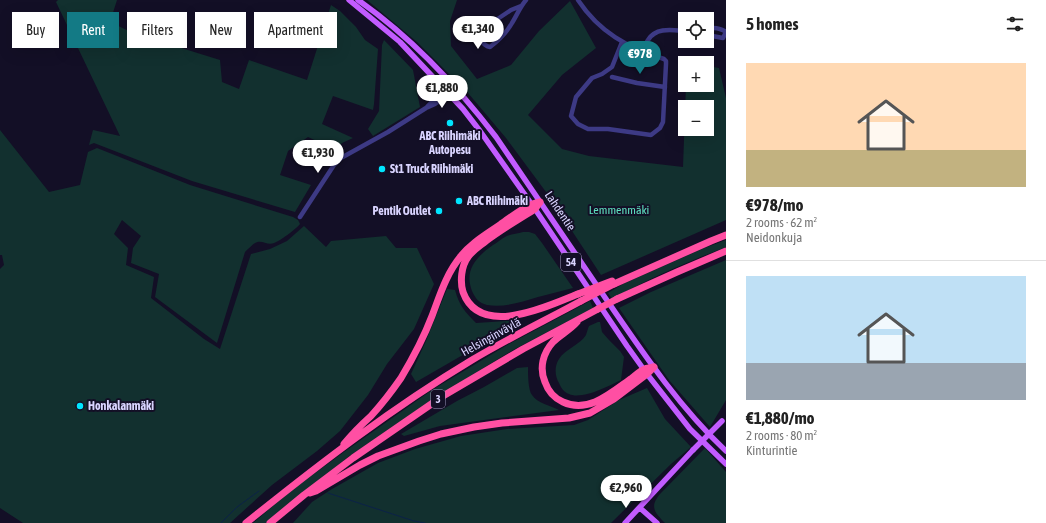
<!DOCTYPE html>
<meta charset="utf-8">
<style>
:root{--surface:#fff;--page:#f6f6f6;--text:#222;--muted:#767676;--line:#e0e0e0;--accent:#137a85}
body{margin:0;font-family:"Asap Condensed",sans-serif;background:var(--page);color:var(--text);height:100vh;display:flex;flex-direction:column;font-size:15px;white-space:nowrap}
*{box-sizing:border-box;margin:0}
p{font-size:13px;color:var(--muted)}
.icon{flex:none;width:22px;height:22px;fill:none;stroke:currentColor;stroke-width:2;stroke-linecap:round;stroke-linejoin:round}
.map{position:relative;flex:1;overflow:hidden}
.details{display:flex;flex-direction:column;background:var(--surface);width:320px}
.details>*{flex:none}
.hud{position:absolute;left:12px;top:12px;width:380px;height:36px;display:flex;gap:8px}
.fabs{position:absolute;left:678px;top:12px;display:grid;gap:8px}
.fabs a{display:grid;place-items:center;width:36px;height:36px;border-radius:0px;background:var(--surface);box-shadow:0 4px 16px #0002;font-size:20px}
.price{position:absolute;translate:-50% -34px;padding:0 9px;border-radius:14px;background:#fff;color:#222;font-size:13px;line-height:26px;filter:drop-shadow(0 1px 2px #0008)}
.price::after{content:'';position:absolute;left:50%;top:24px;width:12px;height:9px;margin-left:-6px;background:inherit;clip-path:polygon(0 0,100% 0,50% 100%)}
.price.on{background:var(--accent);color:#fff}
ul{padding:0;list-style:none}
li{display:grid;align-content:center;gap:8px;height:212px;padding:0 20px}
li+li{border-top:1px solid var(--line)}
li span{display:grid;place-items:center;height:124px;border-radius:0px;color:#555}
li>.icon{margin-inline-start:auto}
span .icon{width:72px;height:72px;fill:#fffc;stroke-width:1}
li b{font-size:17px}
h2{display:flex;justify-content:space-between;align-items:center;height:48px;padding:0 20px;font-size:17px}
.chip{padding:0 14px;border-radius:0px;background:var(--surface);box-shadow:0 4px 16px #0002;font-size:14px;line-height:36px}
.chip.on{background:var(--accent);color:#fff}
main{display:flex;flex:1;min-height:0}
.map>svg:first-child{display:block}
.green{fill:#12302f;fill-rule:evenodd}
.lines{fill:none;stroke-linecap:round;stroke-linejoin:round}
.stream{stroke:#0c2248;stroke-width:1}
.minor{stroke:#3d3a85;stroke-width:4.5}
.major{stroke:#c25bff;stroke-width:5.5}
.highway{stroke:#ff4fa3;stroke-width:7}
.major-bridge{stroke:#c25bff;stroke-width:5.5}
.highway-bridge{stroke:#ff4fa3;stroke-width:7}
.poi-dot{fill:#00e5ff;stroke:#130f26;stroke-width:1.5}
.labels{text-anchor:middle;dominant-baseline:central;stroke-width:4;stroke-linejoin:round;paint-order:stroke}
.shield{fill:#130f26;stroke:#9e99be;stroke-width:1}
.shield-label{font-size:11px;font-weight:bold;fill:#d9d4ff}
.poi-label{font-size:12px;font-weight:bold;fill:#d9d4ff;stroke:#130f26;text-anchor:start}
.park-label{font-size:12px;fill:#5fe0c0;stroke:#130f26}
.street-label{font-size:12px;fill:#d9d4ff;stroke:#130f26}
</style>
<main>
<div class="map">
<svg width="726" height="523" viewBox="0 0 726 523">
<rect width="100%" height="100%" fill="#130f26"/>
<path class="green" d="M58 0H117L110 22 133 33 220 60 222 82 239 89 249 60 307 80 331 5 340 11 356 27 365 40 378 49 374 104 373 110 333 96 322 124 353 138 342 143 336 150 308 137 288 151 280 175 311 185 295 212 192 181 94 143 89 145 93 130 120 136 56 2Z
M367 0H457L450 21 451 46 477 79 511 65 539 31 570 1 596 48 562 75 528 115 562 149 589 156 683 167 686 85H707V66L719 68 726 98V220L601 275 549 196 506 138 468 93 417 42ZM685 107H707V129H685Z
M384 40 413 70 420 107 373 136 368 129 379 111 382 45Z
M0 130 49 192 80 185 88 152 97 148 190 185 293 217 298 220 300 224C296 229 280 241 274 243 267 246 262 239 255 243 252 245 248 249 245 252L217 343 155 297 159 274 131 263 133 248 141 236 122 220 114 234 128 248 126 265 154 277 151 298 204 339 220 349 251 254 270 249 287 241 304 226 326 247 331 241 386 236 396 248H417L434 284 414 329 387 364 368 395 340 431 317 451 272 485 230 523H23L0 508V269L4 265 2 255H0Z
M523 232H529L535 234 542 243 573 288C561 291 550 294 538 297 521 302 504 308 487 305 479 303 475 298 472 291 464 270 476 257 493 245 497 243 501 239 505 237 510 234 517 234 523 232Z
M726 240V247C687 262 648 279 612 299L608 293 623 284 702 249Z
M726 260V400L710 427 669 380 619 308 651 292Z
M447 289 455 290C459 305 465 312 476 323L520 320 518 323 416 382 411 374 426 341Z
M590 301 593 308 513 350 436 397 348 457 266 523H253L292 490 344 452 432 390 509 344Z
M598 322H600L602 332 609 340 620 351 624 357 621 380C609 386 582 400 569 394 564 392 561 388 559 383 555 376 554 367 559 359 565 349 580 345 586 335 587 332 588 328 589 326Z
M528 367C528 374 528 390 532 395 537 403 551 406 559 410L440 426 404 436 401 434 457 401 484 387 517 368Z
M647 388 665 419 691 447 671 464 611 523H293L312 502 332 489 378 463 415 449 461 436 507 429 574 425 588 420 619 400Z
M705 448 726 472V523H665C655 513 649 507 660 494Z"/>
<g class="lines">
<path class="stream" d="M328 493 414 521 425 523
M221 523 237 507 259 491"/>
<path class="minor" d="M578 0C599 32 628 48 664 59L666 61V64L663 122 660 128 651 135 608 129H588L578 124 571 116 576 97 592 78 602 74 612 67 622 42
M521 6 511 10 496 20 482 37 481 40C483 44 485 46 490 47 499 40 507 32 512 23 517 15 520 7 526 0
M707 29C714 27 720 28 726 32L723 38 707 35
M642 52C644 48 646 43 648 40 656 27 672 30 685 31
M612 77 637 83 665 87
M427 107 444 89 453 85
M300 217 334 165 341 158 350 153 388 132 426 108 435 104 449 94 453 85"/>
<path class="major" d="M349 0 400 42 463 109 480 131 535 209 627 346 647 374 690 429 726 464
M358 0C411 37 457 86 496 137 532 190 568 243 604 296 641 350 678 406 726 451
M640 508 657 523
M625 523 693 450"/>
<path class="highway" d="M540 202 535 209C519 219 502 229 486 241 480 246 473 250 468 257 461 266 460 282 463 292 480 339 548 306 578 294
M614 284 711 241 726 235
M617 299 677 272 726 251
M577 322C570 330 560 335 553 342 543 353 539 368 545 382 548 391 554 398 563 402 589 414 612 392 632 378 636 375 640 371 645 369 647 368 651 368 653 367
M344 444C352 434 361 425 371 416 382 404 392 391 401 378 413 358 424 337 432 316 440 295 446 274 461 256 471 243 487 234 501 224 513 216 525 205 540 202
M310 493 316 491 360 465 378 456 419 441 441 434 474 427 502 423 569 418 590 413 614 399 647 374 654 367
M246 523C318 465 392 408 472 360 507 339 544 321 581 301
M270 523 304 495 353 458 443 396 523 349 598 309"/>
<path class="major-bridge" d="M693 450 722 421"/>
<path class="highway-bridge" d="M578 294 612 281
M581 301 614 284
M598 309 617 299"/>
</g>
<g class="poi-dot">
<circle cx="450" cy="123" r="4"/>
<circle cx="382" cy="169" r="4"/>
<circle cx="459" cy="201" r="4"/>
<circle cx="439" cy="211" r="4"/>
<circle cx="80" cy="406" r="4"/>
</g>
<g class="labels">
<g class="shield">
<rect x="561" y="253" width="20" height="18" rx="3"/>
<rect x="431" y="390" width="14" height="18" rx="3"/>
</g>
<g class="shield-label">
<text x="571" y="262">54</text>
<text x="438" y="399">3</text>
</g>
<g class="poi-label">
<text x="450" y="136" text-anchor="middle">ABC Riihimäki<tspan x="450" dy="14">Autopesu</tspan></text>
<text x="390" y="169">St1 Truck Riihimäki</text>
<text x="467" y="201">ABC Riihimäki</text>
<text x="431" y="211" text-anchor="end">Pentik Outlet</text>
<text x="88" y="406">Honkalanmäki</text>
</g>
<g class="park-label">
<text x="619" y="210">Lemmenmäki</text>
</g>
<g class="street-label">
<text transform="translate(560 211) rotate(56)">Lahdentie</text>
<text transform="translate(491 337) rotate(-29)">Helsinginväylä</text>
</g>
</g>
</svg>
<div class="fabs">
<a><svg class="icon" aria-label="locate" viewBox="0 0 24 24"><circle cx="12" cy="12" r="6"/><path d="M12 2v4M12 18v4M2 12h4M18 12h4"/></svg></a>
<a>+</a>
<a>−</a>
</div>
<b class="price" style="left:478px;top:50px">€1,340</b>
<b class="price on" style="left:640px;top:75px">€978</b>
<b class="price" style="left:442px;top:109px">€1,880</b>
<b class="price" style="left:318px;top:174px">€1,930</b>
<b class="price" style="left:626px;top:509px">€2,960</b>
<div class="hud">
<a class="chip">Buy</a>
<a class="chip on">Rent</a>
<a class="chip">Filters</a>
<a class="chip">New</a>
<a class="chip">Apartment</a>
</div>
</div>
<section class="details">
<h2>5 homes<svg class="icon" aria-label="filters" viewBox="0 0 24 24"><path d="M4 7h16M4 17h16"/><circle cx="9" cy="7" r="2"/><circle cx="15" cy="17" r="2"/></svg></h2>
<ul>
<li><span style="background:linear-gradient(#ffd9b3 70%,#c2b280 0)"><svg class="icon" aria-label="home" viewBox="0 0 24 24"><path d="M3 11l9-7 9 7M6 9v11h12V9"/></svg></span><div><b>€978/mo</b><p>2 rooms · 62 m²</p><p>Neidonkuja</p></div></li>
<li><span style="background:linear-gradient(#bfe0f5 70%,#9aa5b1 0)"><svg class="icon" aria-label="home" viewBox="0 0 24 24"><path d="M3 11l9-7 9 7M6 9v11h12V9"/></svg></span><div><b>€1,880/mo</b><p>2 rooms · 80 m²</p><p>Kinturintie</p></div></li>
</ul>
</section>
</main>
